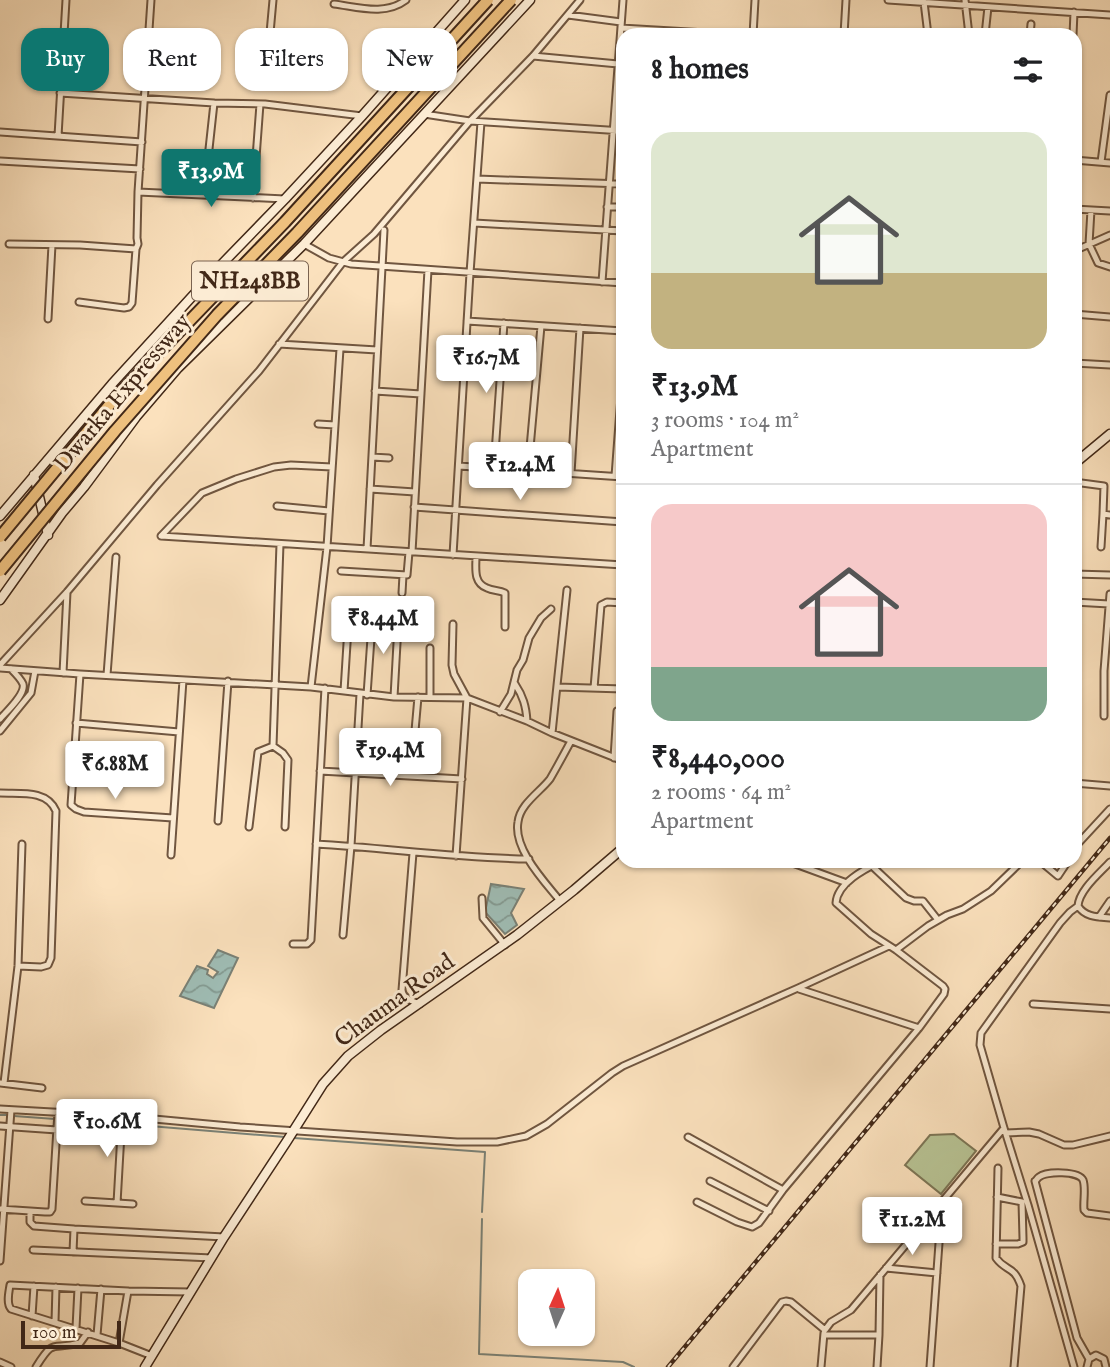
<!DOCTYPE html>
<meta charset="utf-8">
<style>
:root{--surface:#fff;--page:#f2f2f2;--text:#202124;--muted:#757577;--line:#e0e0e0;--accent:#0f766e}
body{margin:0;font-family:"IM FELL English",serif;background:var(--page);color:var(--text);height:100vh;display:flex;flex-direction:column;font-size:26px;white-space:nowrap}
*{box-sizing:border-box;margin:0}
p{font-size:23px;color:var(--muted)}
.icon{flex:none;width:38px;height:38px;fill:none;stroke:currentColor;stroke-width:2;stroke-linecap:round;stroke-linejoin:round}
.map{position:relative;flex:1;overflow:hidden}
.drawer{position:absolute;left:616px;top:28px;width:466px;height:840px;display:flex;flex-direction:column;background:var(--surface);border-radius:21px;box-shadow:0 2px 5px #0004}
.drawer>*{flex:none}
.top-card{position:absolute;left:21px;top:28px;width:490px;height:63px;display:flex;gap:14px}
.needle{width:46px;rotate:3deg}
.fabs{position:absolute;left:518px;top:1269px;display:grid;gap:14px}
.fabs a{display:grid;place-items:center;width:77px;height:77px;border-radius:14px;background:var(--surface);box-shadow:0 2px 5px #0004;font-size:35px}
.scale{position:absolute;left:21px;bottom:18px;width:100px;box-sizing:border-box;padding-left:7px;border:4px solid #422817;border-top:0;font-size:19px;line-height:24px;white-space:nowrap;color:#422817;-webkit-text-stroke:5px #fcecd4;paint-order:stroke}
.price{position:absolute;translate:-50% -60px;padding:0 16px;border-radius:7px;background:#fff;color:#222;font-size:23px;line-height:46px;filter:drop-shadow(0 2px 4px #0008)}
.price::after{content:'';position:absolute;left:50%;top:42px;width:21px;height:16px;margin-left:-10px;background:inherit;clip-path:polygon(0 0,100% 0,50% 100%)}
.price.on{background:var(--accent);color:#fff}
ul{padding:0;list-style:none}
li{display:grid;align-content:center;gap:14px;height:371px;padding:0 35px}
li+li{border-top:2px solid var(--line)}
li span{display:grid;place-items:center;height:217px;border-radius:21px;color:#555}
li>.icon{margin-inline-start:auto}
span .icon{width:126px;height:126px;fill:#fffc;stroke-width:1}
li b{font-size:30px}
h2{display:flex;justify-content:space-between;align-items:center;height:84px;padding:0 35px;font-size:30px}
.tag{padding:0 24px;border-radius:21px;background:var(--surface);box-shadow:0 2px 5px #0004;font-size:24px;line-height:63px}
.tag.on{background:var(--accent);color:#fff}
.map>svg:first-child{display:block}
.green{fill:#b8c495;stroke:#7d7656;stroke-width:2}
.water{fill:url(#water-waves);stroke:#7a8176;stroke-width:2}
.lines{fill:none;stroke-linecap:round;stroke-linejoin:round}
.stream{stroke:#7a8176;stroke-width:2}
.street-casing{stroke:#705640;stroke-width:9}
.secondary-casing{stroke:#422817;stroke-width:11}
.street{stroke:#fcecd4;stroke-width:5}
.secondary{stroke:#fcecd4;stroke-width:8}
.rail-casing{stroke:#422817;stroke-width:4.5}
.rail{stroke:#fcecd4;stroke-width:2;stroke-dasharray:5;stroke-linecap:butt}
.highway-bridge-casing{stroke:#422817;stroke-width:14;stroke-linecap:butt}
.highway-bridge{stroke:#eec07e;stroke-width:10}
.labels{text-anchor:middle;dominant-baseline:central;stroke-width:6;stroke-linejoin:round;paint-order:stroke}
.shield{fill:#fcecd4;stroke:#7a6350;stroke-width:2}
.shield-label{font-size:23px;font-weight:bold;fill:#422817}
.street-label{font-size:24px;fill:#422817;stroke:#fcecd4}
</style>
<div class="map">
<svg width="1110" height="1367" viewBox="0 0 1110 1367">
<defs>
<pattern id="water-waves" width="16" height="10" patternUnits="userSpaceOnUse" patternTransform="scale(1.75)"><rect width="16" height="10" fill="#9fbdb5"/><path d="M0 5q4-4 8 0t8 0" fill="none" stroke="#839a92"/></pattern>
</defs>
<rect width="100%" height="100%" fill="#fbe1bd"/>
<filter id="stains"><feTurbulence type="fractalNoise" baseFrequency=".00286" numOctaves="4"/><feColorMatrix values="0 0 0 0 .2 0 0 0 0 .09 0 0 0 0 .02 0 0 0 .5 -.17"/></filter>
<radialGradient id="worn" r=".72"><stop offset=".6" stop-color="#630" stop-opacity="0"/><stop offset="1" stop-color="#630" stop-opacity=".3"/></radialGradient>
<path class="green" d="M954 1134 976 1151 941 1194 905 1165 930 1135Z"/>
<path class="water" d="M491 884 524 889 511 913 517 925 505 934 485 912Z
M218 950 238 958 214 1008 180 996 197 966 208 970 207 974 213 978 218 972 208 966Z"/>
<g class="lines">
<path class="stream" d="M0 1115H8
M14 1116 55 1119
M61 1120 118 1124
M125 1124 285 1137
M294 1138 485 1152 482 1212
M482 1219 479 1354 623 1362 634 1367"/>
<g class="street-casing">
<path id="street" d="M888 0 1110 15
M965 0 969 35
M924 2 928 35
M334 4C358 7 385 16 406 0
M568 15 621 22
M621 28 740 35
M753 35 755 0
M844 35 846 0
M985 35 988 7
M1030 35 1031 24
M1073 35 1074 12
M533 56 618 64
M267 66 273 0
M60 93 214 103 265 104 362 116
M424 114 470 121 623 131
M0 132 142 142
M58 136 66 0
M1074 160 1110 163
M0 161 140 169
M1101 162 1110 95
M477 179 623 184
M138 192 285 199
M204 195 214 103
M253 198 260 104
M607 207H623
M1074 209 1110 211
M1091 210 1089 244 1098 263 1110 267
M474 223 623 231
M9 244 80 245 136 249
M304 244 329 258 351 264 623 283
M1074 251 1110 235
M602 282 623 0
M79 302 124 308 129 307 132 303 136 249 138 244 137 238 138 192 151 0
M1074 314 1110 317
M48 319 52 245
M467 321 623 331
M279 344 377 350
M1074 363 1110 365
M375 391 421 394
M1074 422H1076
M318 424 335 425
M372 457 389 458
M459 466 623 477
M494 468 504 323
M528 470 541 326
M571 473 580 328
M615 476 623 370
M1074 482 1104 486 1103 514 1110 515
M370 489 415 492
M277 506 329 511
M414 507 623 522
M161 536 623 565
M161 536 202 493 236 479 274 467 291 465 332 467
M280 544 273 746 283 753 288 760 285 827
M1101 547 1103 514
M367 549 384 230
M412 552 428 270
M453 555 470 273 481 122
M476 556C476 568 473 583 487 588 493 591 499 590 505 593V627
M341 571 407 575 409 552
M1074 574 1110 575
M402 593 403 575
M1074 602 1109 604
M453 624 452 665 454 674 467 698 456 856
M0 665 67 592 157 485 259 371 343 262 374 234 470 121 533 56 580 0
M0 668 80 674 311 687 394 697 467 698 527 721 552 733 623 761
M63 673 67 592
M80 674 71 805 76 809 84 812 173 818
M107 675 116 557
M515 684C523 696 526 706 527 721
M311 687 327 547 340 349
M557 687 623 689
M594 688 601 605 607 602 623 603
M344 691 349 612
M367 695 371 638 373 623
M394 697 399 607
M430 697V648
M500 712 511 694 517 670 523 660 529 638 541 618 551 609
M1104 716V671L1110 594
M0 719C7 711 26 694 23 684 21 679 15 673 11 669
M76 723 179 732
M0 731 31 693 35 671
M552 733 567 590
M614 758 617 711
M320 771 462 779
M411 776 418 697
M1074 783 1110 786
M0 793C19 794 47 789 56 811L51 958 48 965 41 967 18 966
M218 821 228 681
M249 827 258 752 273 746
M316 844C387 848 457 858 529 859
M1074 848 1110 809
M413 853 402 990C403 999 412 1001 420 1004
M171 855 183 680
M787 861 847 883
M1040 861 1058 876 1068 861
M872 866 906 898 914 901H923L938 920
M482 898 483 918 505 945
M560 901C545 882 513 849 518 822 520 804 540 792 550 779 557 767 564 754 571 741
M1078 906C1085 917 1097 917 1110 918
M1099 917 1110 901
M343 935 351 846 360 694
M293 944H307L311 940 325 688
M896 950 928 926 947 915 963 909 991 891 1022 861
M799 989 919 1028
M1033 1004 1110 1009
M0 1083 42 1088
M4 1083 18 966 22 844
M0 1109 122 1116 240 1127 457 1142H497L526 1136 547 1124 612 1073 623 1066 798 988 889 946
M0 1126 57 1130
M1006 1133 1029 1132 1039 1134 1064 1145H1073L1110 1136
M688 1137 783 1190 919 1028 944 994 945 989 943 986 896 950 871 934 836 903C837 883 865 869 881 861
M998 1168 996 1258C1006 1272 1014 1265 1021 1286L1014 1367
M710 1181 769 1211
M85 1201 133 1204
M697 1202 737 1222 752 1227 759 1223 783 1190
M117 1203 122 1116
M0 1209 45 1212H50L52 1209 58 1112
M30 1211V1222L34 1226 74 1229
M996 1244H1018L1023 1242V1238L1022 1202 997 1197
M33 1250 212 1258
M73 1252 74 1229 224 1237
M0 1261 11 1110
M886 1268 937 1273
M32 1316 34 1286
M55 1322 56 1287
M76 1328 78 1288
M97 1335 101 1289
M824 1335H879
M119 1343 128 1291
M152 1356 119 1343 11 1309C6 1303 9 1292 10 1285L128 1291 191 1292
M1089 1359 1077 1338 1035 1181C1037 1180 1037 1178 1039 1177 1046 1171 1079 1171 1083 1180 1086 1188 1083 1201 1084 1210L1087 1213 1110 1216
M0 1362 11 1367
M36 1367C55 1336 52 1351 80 1343L88 1332
M733 1367 782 1302 786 1301 791 1302 825 1330 831 1322 851 1310 1004 1128
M821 1367 824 1333
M877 1367 879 1335 880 1275
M930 1367 942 1202
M1074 1367 1028 1205 1004 1128 980 1045 981 1033 1060 923 1070 912 1078 906C1079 890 1100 873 1110 862
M1087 1367 1089 1359 1096 1355 1104 1359 1106 1367"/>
</g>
<g class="secondary-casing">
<path id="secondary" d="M1074 464 1110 434
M34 475 48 535
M0 516 112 384 220 266 285 199 362 116 465 0
M0 600 62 513 84 487 136 417 178 368 304 244 530 0
M145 1367 224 1237 287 1141 323 1084 348 1056 381 1030 517 935 574 890 623 848"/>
</g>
<use href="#street" class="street"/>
<use href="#secondary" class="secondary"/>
<g class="rail-casing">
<path id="rail" d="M668 1367 1110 838"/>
</g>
<use href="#rail" class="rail"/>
<g class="highway-bridge-casing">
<path id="highway-bridge" d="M0 537 116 397 285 222 488 0
M0 571 115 431 217 315 297 233 511 0"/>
</g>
<use href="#highway-bridge" class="highway-bridge"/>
</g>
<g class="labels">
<rect class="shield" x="192" y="261.5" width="116" height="39" rx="5"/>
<g class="shield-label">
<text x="250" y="281">NH248BB</text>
</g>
<g class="street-label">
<text transform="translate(123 393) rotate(-50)">Dwarka Expressway</text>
<text transform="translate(395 1001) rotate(-36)">Chauma Road</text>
</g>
</g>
<rect width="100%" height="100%" filter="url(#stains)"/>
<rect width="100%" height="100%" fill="url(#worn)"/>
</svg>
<div class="fabs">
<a><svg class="needle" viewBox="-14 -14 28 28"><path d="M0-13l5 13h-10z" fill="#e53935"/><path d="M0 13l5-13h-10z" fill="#757577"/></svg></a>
</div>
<div class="scale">100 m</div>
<b class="price on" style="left:211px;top:209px">₹13.9M</b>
<b class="price" style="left:486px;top:395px">₹16.7M</b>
<b class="price" style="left:520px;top:502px">₹12.4M</b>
<b class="price" style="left:383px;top:656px">₹8.44M</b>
<b class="price" style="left:390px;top:788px">₹19.4M</b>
<b class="price" style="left:115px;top:801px">₹6.88M</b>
<b class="price" style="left:107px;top:1159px">₹10.6M</b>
<b class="price" style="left:912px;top:1257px">₹11.2M</b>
<div class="top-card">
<a class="tag on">Buy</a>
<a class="tag">Rent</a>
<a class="tag">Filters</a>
<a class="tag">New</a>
</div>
<section class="drawer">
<h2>8 homes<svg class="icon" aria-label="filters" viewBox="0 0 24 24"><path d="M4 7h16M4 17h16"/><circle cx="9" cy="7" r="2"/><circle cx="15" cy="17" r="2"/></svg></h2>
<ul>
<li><span style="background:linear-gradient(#dfe7d0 65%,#c2b280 0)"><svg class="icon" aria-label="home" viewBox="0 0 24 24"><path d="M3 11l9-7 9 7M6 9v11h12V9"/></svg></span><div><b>₹13.9M</b><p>3 rooms · 104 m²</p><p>Apartment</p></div></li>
<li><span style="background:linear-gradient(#f6c9c9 75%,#7fa58c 0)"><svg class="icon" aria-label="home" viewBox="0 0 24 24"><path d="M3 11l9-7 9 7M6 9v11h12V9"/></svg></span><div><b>₹8,440,000</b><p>2 rooms · 64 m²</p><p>Apartment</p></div></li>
</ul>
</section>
</div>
